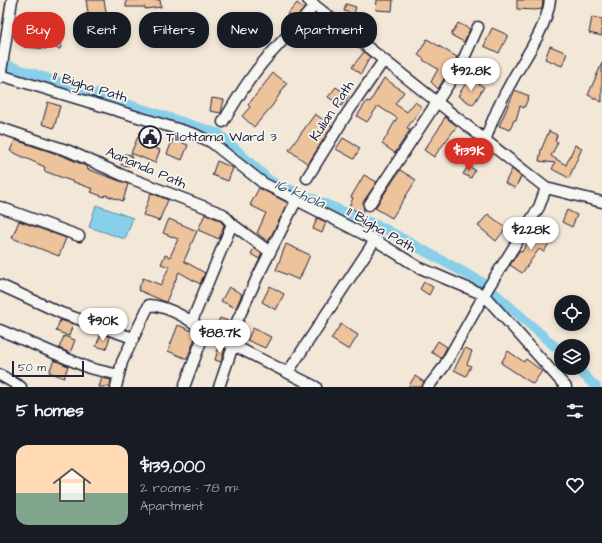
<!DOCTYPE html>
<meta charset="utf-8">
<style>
:root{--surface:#171b24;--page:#20242c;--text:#f1f3f6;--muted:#9ea1a6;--line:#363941;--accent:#d93025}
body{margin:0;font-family:"Architects Daughter",sans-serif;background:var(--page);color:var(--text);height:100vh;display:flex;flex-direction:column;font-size:15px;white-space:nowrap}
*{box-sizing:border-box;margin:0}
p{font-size:13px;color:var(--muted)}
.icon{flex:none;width:22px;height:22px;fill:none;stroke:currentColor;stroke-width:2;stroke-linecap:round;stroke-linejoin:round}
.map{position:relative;height:387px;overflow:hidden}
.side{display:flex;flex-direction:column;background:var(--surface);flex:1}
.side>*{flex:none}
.top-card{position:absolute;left:12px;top:12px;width:400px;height:36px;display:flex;gap:8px}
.controls{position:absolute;left:554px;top:295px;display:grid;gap:8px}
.controls a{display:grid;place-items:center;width:36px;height:36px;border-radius:50%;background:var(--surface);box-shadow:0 2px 6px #0003;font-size:20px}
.scale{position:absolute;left:12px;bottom:10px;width:72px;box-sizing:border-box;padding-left:4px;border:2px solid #22223b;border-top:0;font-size:11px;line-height:14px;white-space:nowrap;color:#22223b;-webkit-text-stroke:3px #f6f6f2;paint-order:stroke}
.price{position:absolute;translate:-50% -34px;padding:0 9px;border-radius:14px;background:#fff;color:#222;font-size:13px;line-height:26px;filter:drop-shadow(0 1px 2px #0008)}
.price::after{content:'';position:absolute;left:50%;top:24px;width:12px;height:9px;margin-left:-6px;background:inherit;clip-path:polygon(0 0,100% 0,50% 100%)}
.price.on{background:var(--accent);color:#fff}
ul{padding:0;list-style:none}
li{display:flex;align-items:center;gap:12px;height:100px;padding:0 16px}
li+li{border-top:1px solid var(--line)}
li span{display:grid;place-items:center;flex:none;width:112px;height:80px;border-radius:12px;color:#555}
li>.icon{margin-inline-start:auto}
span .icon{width:48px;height:48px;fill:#fffc;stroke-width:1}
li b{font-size:17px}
h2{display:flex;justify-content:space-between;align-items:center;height:48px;padding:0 16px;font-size:17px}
.pill{padding:0 14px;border-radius:16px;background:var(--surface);box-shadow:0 2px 6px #0003;font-size:14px;line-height:36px}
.pill.on{background:var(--accent);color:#fff}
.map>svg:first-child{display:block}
.water{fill:#88cfea;stroke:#5f8aa4}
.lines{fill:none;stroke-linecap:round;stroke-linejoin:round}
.canal{stroke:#88cfea;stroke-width:10}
.building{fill:#edc39c;stroke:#22223b}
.street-casing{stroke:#22223b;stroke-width:13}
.street{stroke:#f6f6f2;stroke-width:10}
.labels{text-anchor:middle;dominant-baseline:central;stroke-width:3.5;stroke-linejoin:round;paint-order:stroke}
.street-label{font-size:14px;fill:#22223b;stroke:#f6f6f2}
.poi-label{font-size:14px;fill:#22223b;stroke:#f6f6f2;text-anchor:start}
.water-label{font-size:15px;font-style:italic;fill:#415670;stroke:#f6f6f2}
</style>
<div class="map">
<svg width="602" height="387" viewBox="0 0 602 387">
<rect width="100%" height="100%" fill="#f3e7d8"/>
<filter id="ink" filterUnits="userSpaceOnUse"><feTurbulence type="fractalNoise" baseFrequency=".025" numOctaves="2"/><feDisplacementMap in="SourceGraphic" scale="8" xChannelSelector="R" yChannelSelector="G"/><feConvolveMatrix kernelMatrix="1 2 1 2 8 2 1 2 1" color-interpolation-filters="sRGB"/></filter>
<g filter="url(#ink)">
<path class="water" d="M96 205 133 218 125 239 89 227Z"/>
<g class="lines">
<path class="canal" d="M0 63 219 134 271 182 383 228 483 283 561 352
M577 368 596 387"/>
</g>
<path class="building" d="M86 0H104L107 17 89 19Z
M126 0H160L161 7 145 9V7H126Z
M377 0H393L392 11 376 10Z
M517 0H543L542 9 535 10 517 9Z
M297 3 304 9 294 20 287 15Z
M346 4 356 7 354 14 344 11Z
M592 17 602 19V36L589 33Z
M313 18 321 25 323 23 332 31 320 45 302 30Z
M458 23 470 29 464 42 451 35Z
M492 28 508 35 499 53 484 46Z
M26 31 63 36 60 49 46 46V49L24 47Z
M427 39 457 57 438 89 431 82 438 69 423 60 424 59 418 55Z
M550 46 567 53 562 66 545 59Z
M364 52 370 57 361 74 352 67Z
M602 63V102L588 95Z
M273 73 287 83 272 106 254 127 242 116 250 107 248 105Z
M384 78 404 92 395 104 407 112 415 102 422 107 407 128 410 130 395 153 382 144 397 118 378 106 367 122 357 116 367 101 370 102Z
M469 78 484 87 473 105 458 96Z
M336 87 349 96 341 106 328 97Z
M515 90 529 96 524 108 520 106 516 120H514L510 130 499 126Z
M212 98 224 100 221 113 210 111Z
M48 102 60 106 54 128 42 124Z
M315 114 332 126 308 164 289 150Z
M445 117 457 126 434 157 424 150 438 130Z
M549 131 557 135 555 141 558 142 551 156 566 165 575 145 582 148 569 178 552 169 555 163 539 161 541 150Z
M140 132 151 136 147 145 160 150 155 163 131 153Z
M343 138 360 148 354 159 336 149Z
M173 139 188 145 182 160 167 154Z
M15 140 63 156 88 167 87 169 128 184 123 201 105 195 104 197 91 192 93 189 44 171 45 167 10 151Z
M124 154 132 155 130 166 121 165Z
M217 161 233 168 228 181 212 175Z
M468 166 475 170 471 178 463 174Z
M512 169 521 177 515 188 505 183Z
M400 170 416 180 392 218 375 208Z
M364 175 377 182 363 202 364 209 362 214 349 207 353 198 351 197Z
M259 188 288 203 268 242 257 233 266 213 250 205Z
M151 193 168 200 159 221 143 215Z
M567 210 577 215 572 227 562 222Z
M205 214 219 220 224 225 219 239 198 230Z
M488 214 506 228 496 241 478 226Z
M317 218 326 222 322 233 313 229Z
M169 219 197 231 184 261 205 273 200 284 179 272 166 302 138 290 143 278 161 285 169 267 161 264 165 255 170 257 178 239 163 233Z
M19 221 66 238 59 256 12 238Z
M535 229 551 239 544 252 539 249 522 273 510 265 519 251 522 252Z
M286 244 310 255 299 280 276 270Z
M254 248 262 254 259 259 251 254Z
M424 282 433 287 429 295 420 289Z
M270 286 284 294 276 310 262 302Z
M229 287 242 294 236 308 221 301Z
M220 318 228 321 224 331 216 328Z
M60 320 73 324 69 336 56 331Z
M341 324 358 335 349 350 331 339Z
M178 325 197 333 187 359 168 351Z
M253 328 271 337 265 348 247 340Z
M101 334 110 337 106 349 96 346Z
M64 336 75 340 70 353 59 348Z
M438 341 447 347 441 358 431 352Z
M219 346 225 349 221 362 215 360Z
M465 348 472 351 467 364 471 366 466 376 454 370Z
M508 351 524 362 526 359 542 371 533 384 501 363Z
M54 360 68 366 64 378 49 372Z
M415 376 424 382 422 387H408Z
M102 378 111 380 110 387H99Z"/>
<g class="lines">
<g class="street-casing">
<path id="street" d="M308 0 546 188 602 202
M0 75 194 134 211 142 263 183 375 240 418 267 484 295 566 387
M0 78 12 0
M223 122C238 97 254 70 275 49 288 34 302 22 314 6
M0 128 69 151 122 175 223 214 232 224 270 252
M485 141C492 119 502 98 514 77 527 55 547 26 550 0
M307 178 348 112 384 60
M369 205 460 67 478 27
M0 207 79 236
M0 285 61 313 133 338
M192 321 232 224
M0 330 89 368 119 375
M227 343 256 280 297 199
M288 372 375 240
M0 375 21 387
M116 387 122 362 149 305C168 306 189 319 205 331L316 387
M184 387 205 331
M219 387 233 346
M428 387 443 368 488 288 539 207 546 188"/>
</g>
<use href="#street" class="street"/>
</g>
</g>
<defs>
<g id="civic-ring" transform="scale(1.15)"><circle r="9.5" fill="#f6f6f2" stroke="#22223b" stroke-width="1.5"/><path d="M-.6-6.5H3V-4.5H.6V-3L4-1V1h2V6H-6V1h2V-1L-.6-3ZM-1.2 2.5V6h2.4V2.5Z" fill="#22223b"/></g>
</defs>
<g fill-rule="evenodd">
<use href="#civic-ring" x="150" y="137"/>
</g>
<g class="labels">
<g class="street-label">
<text transform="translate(90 87) rotate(17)">11 Bigha Path</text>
<text transform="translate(332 111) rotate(-57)">Kulian Path</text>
<text transform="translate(146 168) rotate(23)">Aananda Path</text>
<text transform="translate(381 230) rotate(30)">11 Bigha Path</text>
</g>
<g class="poi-label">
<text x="166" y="137">Tilottama Ward 3</text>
</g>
<g class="water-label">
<text transform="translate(300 194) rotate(23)">16 khola</text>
</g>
</g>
</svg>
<div class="controls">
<a><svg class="icon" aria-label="locate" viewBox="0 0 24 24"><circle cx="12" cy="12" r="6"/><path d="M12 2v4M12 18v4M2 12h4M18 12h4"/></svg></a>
<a><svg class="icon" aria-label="layers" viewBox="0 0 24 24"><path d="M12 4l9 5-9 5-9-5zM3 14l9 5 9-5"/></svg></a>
</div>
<div class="scale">50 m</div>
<b class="price" style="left:471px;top:92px">$92.8K</b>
<b class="price on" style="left:469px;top:172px">$139K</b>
<b class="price" style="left:531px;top:251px">$228K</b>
<b class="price" style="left:103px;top:342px">$90K</b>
<b class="price" style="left:220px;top:354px">$88.7K</b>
<div class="top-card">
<a class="pill on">Buy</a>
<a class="pill">Rent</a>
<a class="pill">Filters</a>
<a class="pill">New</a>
<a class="pill">Apartment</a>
</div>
</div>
<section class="side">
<h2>5 homes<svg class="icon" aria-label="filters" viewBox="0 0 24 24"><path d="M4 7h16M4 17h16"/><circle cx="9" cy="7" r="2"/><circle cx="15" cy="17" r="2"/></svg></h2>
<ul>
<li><span style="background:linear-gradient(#ffd9b3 60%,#7fa58c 0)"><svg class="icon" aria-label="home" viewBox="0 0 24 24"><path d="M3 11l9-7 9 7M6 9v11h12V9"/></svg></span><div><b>$139,000</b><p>2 rooms · 78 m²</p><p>Apartment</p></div><svg class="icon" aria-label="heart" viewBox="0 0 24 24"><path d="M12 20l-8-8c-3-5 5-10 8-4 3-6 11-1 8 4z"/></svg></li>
</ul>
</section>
